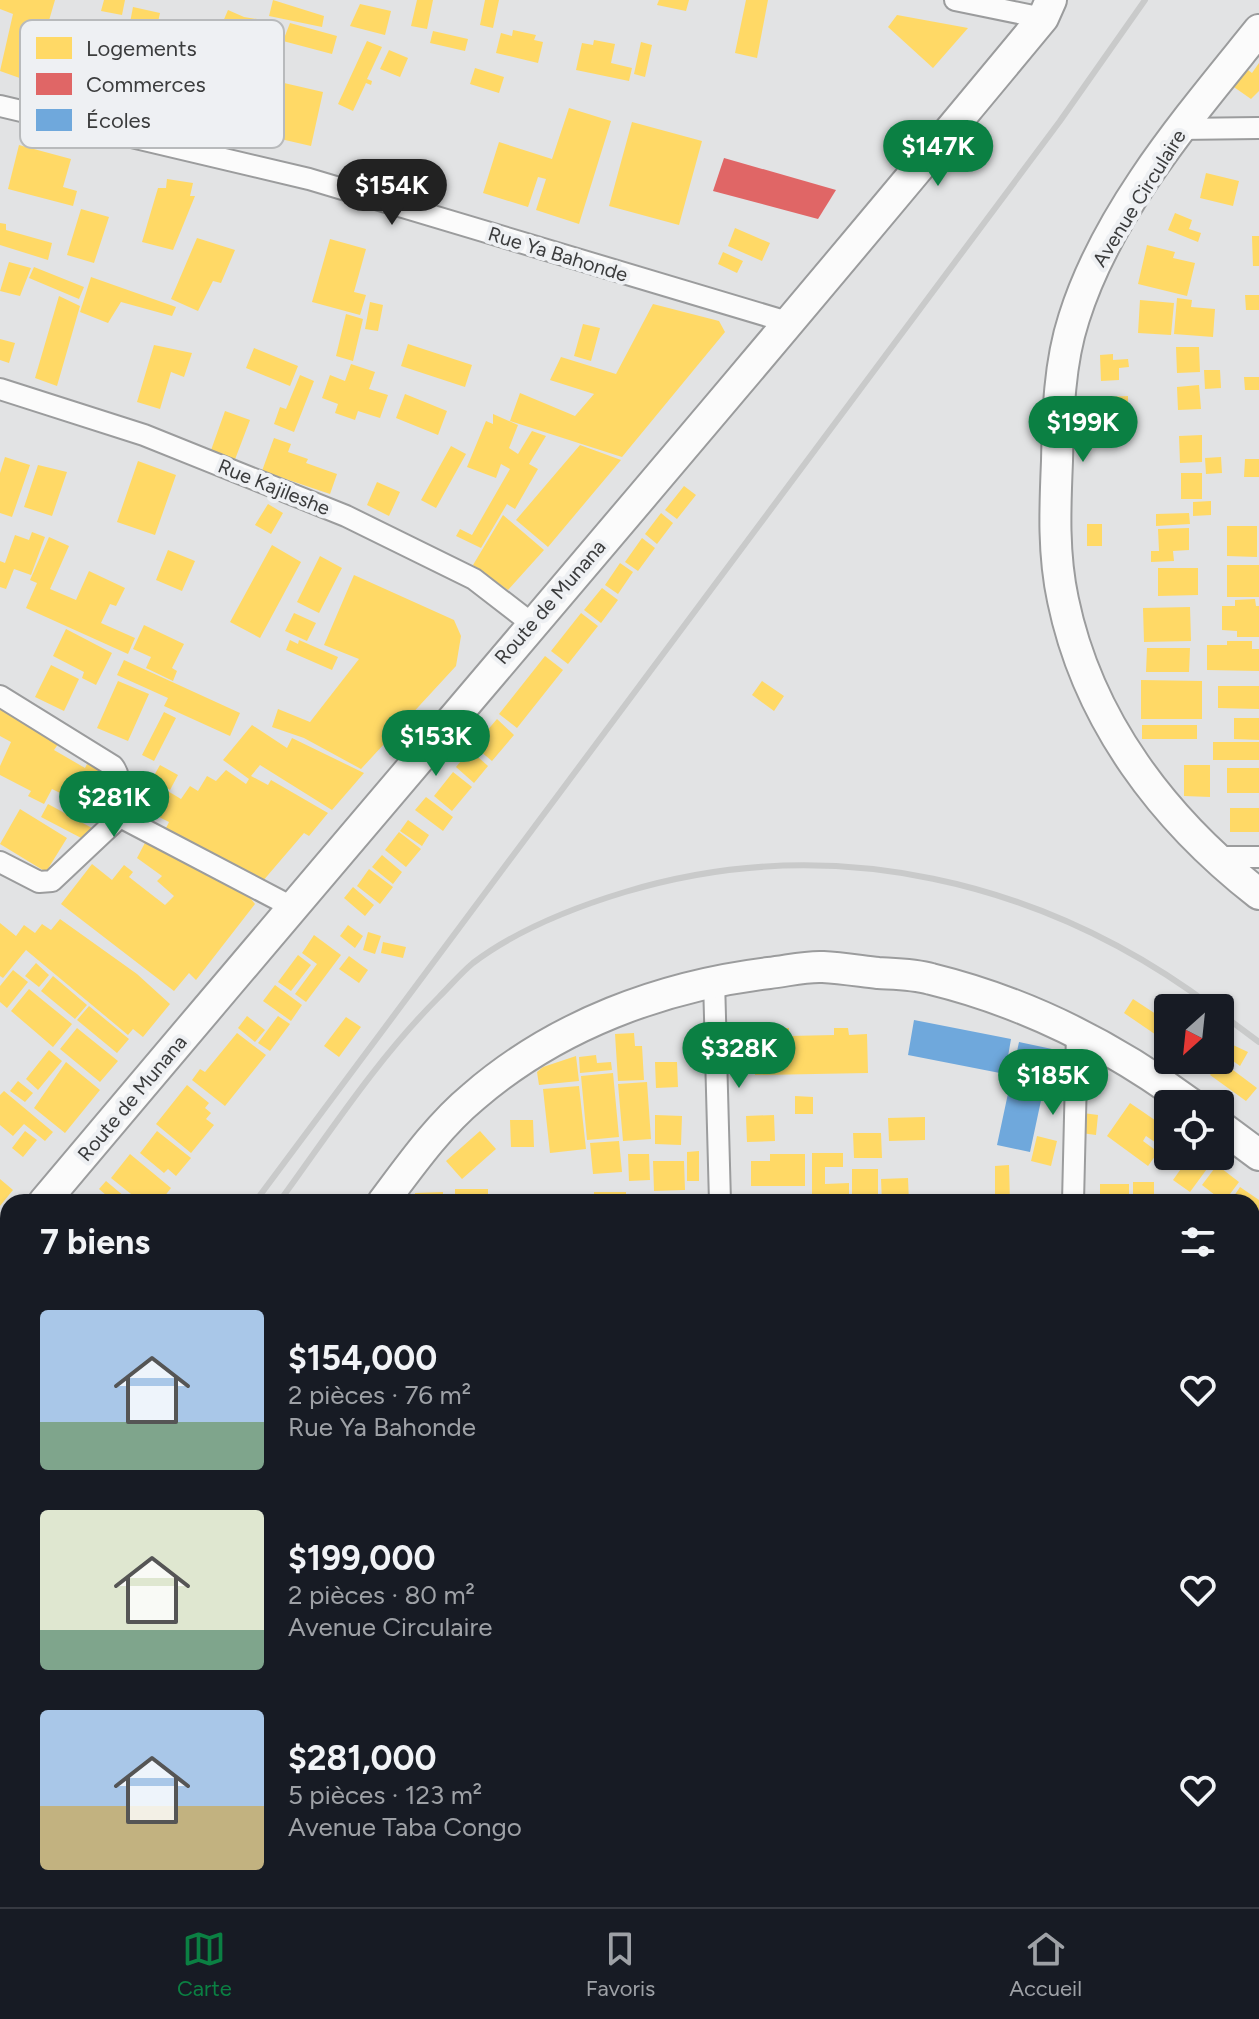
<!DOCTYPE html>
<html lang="fr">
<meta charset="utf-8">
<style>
:root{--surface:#171b24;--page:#242831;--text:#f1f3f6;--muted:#9ea1a6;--line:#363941;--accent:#0b8043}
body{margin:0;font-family:Figtree,sans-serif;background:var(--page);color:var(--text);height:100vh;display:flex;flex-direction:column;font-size:30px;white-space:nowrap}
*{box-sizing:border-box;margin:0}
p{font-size:26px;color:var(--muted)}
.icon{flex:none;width:44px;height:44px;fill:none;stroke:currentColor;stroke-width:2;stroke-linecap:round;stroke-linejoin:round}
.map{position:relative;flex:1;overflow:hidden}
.details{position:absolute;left:0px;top:1194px;width:1260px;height:714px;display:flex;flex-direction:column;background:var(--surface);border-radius:24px 24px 0 0;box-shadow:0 2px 6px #0004}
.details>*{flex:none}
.needle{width:52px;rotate:207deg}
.fabs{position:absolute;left:1154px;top:994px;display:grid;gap:16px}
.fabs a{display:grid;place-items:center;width:80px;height:80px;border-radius:8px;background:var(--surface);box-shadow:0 2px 6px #0004;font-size:40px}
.price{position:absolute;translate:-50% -68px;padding:0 18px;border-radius:28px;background:var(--accent);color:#fff;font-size:26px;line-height:52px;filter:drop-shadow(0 2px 4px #0008)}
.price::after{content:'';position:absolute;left:50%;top:48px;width:24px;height:18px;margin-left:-12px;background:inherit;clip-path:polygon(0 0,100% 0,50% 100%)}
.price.on{background:#222;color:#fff}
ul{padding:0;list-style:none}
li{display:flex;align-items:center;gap:24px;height:200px;padding:0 40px}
li span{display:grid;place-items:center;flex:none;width:224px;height:160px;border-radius:8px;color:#555}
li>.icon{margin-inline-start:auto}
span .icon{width:96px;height:96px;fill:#fffc;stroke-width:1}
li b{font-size:34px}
h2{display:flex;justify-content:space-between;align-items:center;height:96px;padding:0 40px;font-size:34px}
.tabs{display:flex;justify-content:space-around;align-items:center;height:112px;border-top:2px solid var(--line);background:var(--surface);font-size:22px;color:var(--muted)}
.tabs a{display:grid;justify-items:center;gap:4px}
.tabs .on{color:var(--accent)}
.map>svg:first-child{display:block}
.homes{fill:#ffd966}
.shops{fill:#e06666}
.schools{fill:#6fa8dc}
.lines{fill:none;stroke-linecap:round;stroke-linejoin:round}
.street-casing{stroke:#9b9c9d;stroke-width:24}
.secondary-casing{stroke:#9b9c9d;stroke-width:34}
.street{stroke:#fbfbfb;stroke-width:20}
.secondary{stroke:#fbfbfb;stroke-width:30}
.rail{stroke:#c9caca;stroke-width:6}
.labels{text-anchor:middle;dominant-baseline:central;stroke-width:8;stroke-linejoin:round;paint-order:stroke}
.street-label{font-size:20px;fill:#3b3c3d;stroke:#eef0f3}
.key{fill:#eef0f3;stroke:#b8babc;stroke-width:2}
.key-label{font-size:22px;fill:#3b3c3d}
</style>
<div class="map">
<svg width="1259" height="1907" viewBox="0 0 1259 1907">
<rect width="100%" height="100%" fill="#e2e3e4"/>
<path class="homes" d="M0 0H55L31 82 0 71 13 14 0 9Z
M104 0H125L122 15 101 11Z
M273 0 324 16 322 27 269 16Z
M417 0H433L427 29 411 26Z
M485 0H499L493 28 480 25Z
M659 0H689L686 11 657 5Z
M746 0H768L757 58 735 53Z
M360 4 391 11 385 35 350 26Z
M133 7 160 13 153 44 127 38Z
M228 10 244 17 276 22 265 54 235 43 239 32 222 24Z
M897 15 968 28 933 68 888 27Z
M290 23 337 36 332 54 283 41Z
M513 30 536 35 534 40 543 42 538 63 496 53 501 33 512 36Z
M433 31 468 39 465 51 430 43Z
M594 40 615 44 611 63 632 68 629 81 576 70 582 43 593 45Z
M367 41 382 47 367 79 372 81 371 85 366 83 353 111 338 104Z
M641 42 652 45 645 77 634 74Z
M389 50 408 58 400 77 380 69Z
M1259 63V91L1251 99 1231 85 1244 67 1252 73Z
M475 68 504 77 499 93 470 84Z
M271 80 323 92 311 146 259 134Z
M569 108 611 121 579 224 536 210 546 179 538 177 528 207 483 193 499 142 552 159Z
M632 122 702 141 679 225 609 206Z
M19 145 71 159 63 187 77 191 73 206 8 189Z
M1206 173 1239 181 1233 206 1200 198Z
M167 179 193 183 190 196H195L173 250 142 242 158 188H166Z
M81 209 109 217 94 263 67 255Z
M1175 213 1192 220 1189 229 1201 233 1198 242 1168 230Z
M0 223 6 224V230L52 243 48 260 0 245Z
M735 228 770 243 762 261 728 246Z
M1252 236H1259V266H1253Z
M197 238 235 250 221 283 213 281 198 311 171 299Z
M330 239 366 249 354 292 366 295 360 315 312 302Z
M1147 245 1175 252 1173 258 1195 263 1187 296 1138 284Z
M723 252 743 261 737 273 718 264Z
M9 262 31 268 20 296 0 291Z
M34 267 84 287 79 299 29 278Z
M91 277 176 307 172 316 121 302 108 323 80 312Z
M1245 295H1259V310H1246Z
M59 296 80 306 57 386 35 378Z
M1177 298 1192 300 1191 307 1215 309 1213 337 1174 334Z
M1140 300 1174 303 1171 335 1138 333Z
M370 302 383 305 378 331 365 329Z
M653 304 719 321 725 332 622 457 510 421 520 393 575 416 594 394 550 380 561 357 616 374Z
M346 314 363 319 353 361 336 356Z
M583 324 600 328 591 361 574 356Z
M0 339 15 343 9 363 0 360Z
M408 344 472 365 465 387 401 366Z
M154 345 192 353 184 377 171 372 160 409 137 402Z
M1176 347H1199L1200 372 1177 373Z
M254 348 298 366 290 386 246 368Z
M1113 354V360L1128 359 1129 367 1119 368V380L1101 381 1100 355Z
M351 364 375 372 369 389 388 395 380 418 358 411 355 420 335 413 338 404 322 398 330 375 345 381Z
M1204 370H1220L1221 388 1205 389Z
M300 375 314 381 294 432 274 424 280 407 286 409Z
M1244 377H1259V390H1245Z
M1199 385 1201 409 1178 410 1177 387Z
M405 394 447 411 438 435 396 418Z
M1128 396V407H1108L1107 397Z
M225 411 250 420 234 462 210 453Z
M493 414 518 425 509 448 518 454 532 431 546 436 529 464 538 469 515 509 507 504 481 548 456 536 460 529 472 535 510 469 501 464 496 478 467 467 486 421 493 424Z
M1202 435V462L1180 463 1179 436Z
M274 438 291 444 288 452 308 459 306 463 337 474 330 494 262 471Z
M580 445 621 460 548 547 516 520Z
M451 446 466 454 436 508 421 500Z
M5 457 30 465 12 517 0 513V473Z
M1221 457 1222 473 1206 474 1205 458Z
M1245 459H1259V477H1244Z
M138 461 176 475 155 535 117 522Z
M38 465 67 472 52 516 24 507Z
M1181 473H1202V499H1181Z
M377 482 400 492 389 516 367 505Z
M684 486 696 495 677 519 665 510Z
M1211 501V515L1193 516V502Z
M268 504 283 513 271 534 255 525Z
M661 513 673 523 657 544 645 534Z
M1189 513 1190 524 1156 526V514Z
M503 515 544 550 508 590 473 565Z
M1087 524H1102V546H1087Z
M1227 526H1257V557L1227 556Z
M1189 528V550L1173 551 1174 561 1151 562V551H1159L1158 529Z
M32 532 45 537 31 575 14 569 6 589 0 587V561L5 563 15 535 29 540Z
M49 537 69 546 50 589 76 600 89 571 125 588 116 606 110 604 101 623 135 638 128 654 26 608 37 583 30 580Z
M642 538 655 548 638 571 625 562Z
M272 545 301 562 260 638 230 622Z
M168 550 195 561 182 591 156 580Z
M320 556 342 568 319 613 297 602Z
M620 563 633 572 618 594 605 585Z
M1227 565H1259V597H1227Z
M1158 568H1198V595L1158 596Z
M354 575 454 620 461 636 456 666 361 769 304 738 272 727 278 709 310 722 359 659 324 645Z
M602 588 618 600 601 623 584 610Z
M1255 599 1256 606H1259V637H1237V631L1222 630V606H1235V600Z
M1190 607 1191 641 1144 642 1143 608Z
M294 613 316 623 307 641 285 631Z
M581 613 598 626 568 664 551 651Z
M144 625 184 644 172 668 177 671 173 681 146 668 151 657 133 649Z
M66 629 112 653 96 685 82 678 84 672 53 656Z
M290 640 298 644 299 640 338 657 332 670 286 650Z
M1227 641H1252V649H1259V671L1207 670V645H1227Z
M1147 648H1190L1189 672H1146Z
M545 656 563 670 517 728 499 714Z
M124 660 240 713 230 736 164 706 168 698 117 675Z
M51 665 79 679 64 711 35 697Z
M1141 680 1202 681V719H1141Z
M118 681 149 694 128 741 97 728Z
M762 681 784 696 774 711 752 695Z
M1218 686H1259V709L1218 708Z
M0 704 61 740 54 750 85 768 87 764 102 772 99 777 114 785 112 800 105 815 52 789 44 804 28 796 31 791 0 775V766L11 742 0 736Z
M164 712 176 718 154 761 142 755Z
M1234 718H1259V740L1234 739Z
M497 719 514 735 492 761 474 746Z
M252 725 287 748 292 738 364 773 332 810 260 765 251 776 268 785 271 780 328 813 309 836 304 833 262 882 164 832 169 822 147 811 161 787 181 799 190 786 198 791 207 776 216 781 226 770 246 784 249 779 223 760Z
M1142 725H1197V739H1142Z
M1213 742H1259V760H1213Z
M470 750 488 766 474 783 456 767Z
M160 765 178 775 170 790 152 779Z
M1184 765H1210V797L1184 796Z
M1227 768H1259V793H1227Z
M453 772 472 787 452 811 434 796Z
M426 797 453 817 443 831 415 810Z
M48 804 92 828 85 840 41 817Z
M1230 808H1259V832H1230Z
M20 809 67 838 46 872 0 844Z
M408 820 429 835 422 846 400 831Z
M399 832 421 849 406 867 385 850Z
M147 839 243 889 255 904 196 980 189 973 174 991 61 904 92 864 112 880 124 865 133 872 129 877 165 905 174 896 157 881 162 876 137 858Z
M382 855 402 872 393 884 372 867Z
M369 869 393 887 380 904 357 886Z
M353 887 374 905 365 916 344 898Z
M60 919 137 974 170 1004 143 1037 133 1029 128 1035 26 950 3 978 0 976V923L16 936 24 925 35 933 42 924 51 930Z
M348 925 363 936 355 948 340 936Z
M368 932 381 936 375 954 363 950Z
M314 935 341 955 306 1002 295 994 317 964 302 953Z
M383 942 406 947 403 958 381 953Z
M298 955 311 965 291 991 278 982Z
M349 956 368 970 359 983 339 969Z
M36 963 49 975 39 987 25 976Z
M13 970 28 982 7 1008 0 1002V986Z
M53 976 87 1005 75 1019 41 991Z
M275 985 302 1005 291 1021 263 1001Z
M29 989 72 1024 53 1047 11 1011Z
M1133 999 1168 1022 1162 1039 1124 1013Z
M89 1006 129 1039 117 1053 77 1020Z
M247 1016 265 1030 255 1042 238 1028Z
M278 1016 290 1024 270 1051 258 1043Z
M346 1017 361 1027 339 1057 324 1046Z
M77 1028 118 1061 100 1082 60 1049Z
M789 1028V1036L834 1035V1028H848L849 1035 867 1034 868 1073 755 1075V1036H772V1029Z
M237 1033 266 1055 225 1106 192 1080 200 1069 205 1072Z
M634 1033 635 1046H642L644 1080 618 1081 615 1034Z
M1233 1045 1248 1052 1240 1066 1226 1056Z
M49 1050 62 1061 38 1090 26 1079Z
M596 1055 597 1063 611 1062 612 1070 580 1073 579 1057Z
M576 1056 579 1081 539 1085 537 1072 543 1067Z
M1221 1061 1257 1088 1246 1101 1210 1075Z
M66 1062 100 1090 65 1133 34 1108Z
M655 1062H677L678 1087 656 1088Z
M613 1073 619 1137 587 1140 581 1076Z
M18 1081 33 1093 25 1102 10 1091Z
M647 1082 651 1139 623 1141 618 1084Z
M187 1085 209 1103 205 1108 211 1113 206 1119 214 1125 191 1153 156 1124Z
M579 1086 586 1149 550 1153 543 1089Z
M4 1091 53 1132 45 1141 24 1124 13 1136 0 1125V1095Z
M795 1096 813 1097V1114H795Z
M1130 1103 1168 1129V1151L1146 1136 1143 1141 1158 1152 1148 1166 1107 1136Z
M1083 1113 1098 1115 1096 1135 1081 1133Z
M655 1115 682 1116 681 1145 655 1144Z
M774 1115 775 1141 747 1142 746 1116Z
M925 1117V1140L889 1141 888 1118Z
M510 1120H533L534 1147H511Z
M25 1131 37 1140 23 1157 12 1148Z
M157 1131 191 1158 176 1176 168 1169 164 1173 140 1153Z
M480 1131 496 1149 462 1179 446 1161Z
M853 1133H881L882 1158H854Z
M1037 1136 1057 1141 1051 1166 1031 1161Z
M619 1141 622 1172 593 1174 590 1143Z
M699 1151V1181H687V1152Z
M812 1153H843V1167H825V1184L849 1183V1202H804V1196H812Z
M130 1154 171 1188 160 1202H141L111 1178Z
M628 1154H649L650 1180 629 1181Z
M770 1154H805V1186H751V1161H770Z
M1190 1156H1204L1212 1162 1190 1192 1173 1180Z
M653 1161H684L685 1190 654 1191Z
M1009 1165 1010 1202H995V1166Z
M1217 1165 1239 1182 1224 1202 1202 1185Z
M852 1169H878V1202H852Z
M908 1178 909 1202H882L881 1179Z
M0 1179 13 1190 0 1206Z
M106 1181 131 1202H100L106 1195 99 1189Z
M1133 1182H1154V1202H1133Z
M1100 1184H1129V1202H1100Z
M1240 1187 1259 1200V1214L1252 1224V1202H1230Z
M455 1189H488V1202H455Z
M443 1192V1202H415V1193Z
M594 1192H626V1202H594Z
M1252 1302H1259V1355H1252Z
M8 1304V1342L0 1336V1314Z
M0 1373 8 1379V1404L0 1413Z
M1252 1382H1259V1425L1255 1424Z
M1252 1533 1259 1534V1565H1252Z
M24 1900H55V1906L31 1907 25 1904Z
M69 1900H92V1907H69Z
M243 1900H267V1907H243Z
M299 1900H330V1907H299Z
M391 1900H432V1907H391Z
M625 1900H649V1907H625Z
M855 1900H889V1907H855Z
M903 1900H949V1907H903Z
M1101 1900H1133V1905L1101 1906Z"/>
<path class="shops" d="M724 158 836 190 818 219 713 191Z"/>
<path class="schools" d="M914 1020 1011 1039 1005 1074 908 1055Z
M1019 1042 1052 1049 1030 1152 997 1145Z"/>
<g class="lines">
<g class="street-casing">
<path id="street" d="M955 0 1043 18
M0 106 309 179 791 323
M1179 129 1259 128
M0 389 144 435 346 516 474 579 531 623
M0 696 113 766C126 782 111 805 126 820L292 907
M1211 857H1259
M0 862 39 882 52 881 121 816
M714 980 720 1202
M1073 1202 1077 1033
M1252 1498H1259
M1252 1660 1259 1659
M0 1840 3 1907
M716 1900V1907
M1248 1900V1907
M370 1907V1900
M1074 1907V1900"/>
</g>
<g class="secondary-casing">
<path id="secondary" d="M1259 30C1189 117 1108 210 1074 318 1059 364 1058 414 1057 461 1055 508 1053 554 1063 600 1088 721 1164 820 1259 894
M1220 1126 1259 1155
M44 1202C376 807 714 416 1043 18L1051 0
M383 1202C410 1166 438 1126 473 1097 556 1025 662 986 769 973 787 971 806 966 823 967 841 968 860 971 878 973 895 974 914 974 931 979 1025 1002 1114 1047 1191 1104
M0 1254 8 1245
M1252 1266H1259
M0 1712 8 1702"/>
</g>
<use href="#street" class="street"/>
<use href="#secondary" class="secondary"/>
<path class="rail" d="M1220 1013 1259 1042
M255 1202 1060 121 1145 0
M279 1202C330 1132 377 1059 439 997 450 986 461 973 473 963 518 929 572 908 625 892 831 830 1044 880 1214 1008
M0 1553 8 1542
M0 1585 8 1574"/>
</g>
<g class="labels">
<g class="street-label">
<text transform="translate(1139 198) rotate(-58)">Avenue Circulaire</text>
<text transform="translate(558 254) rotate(17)">Rue Ya Bahonde</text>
<text transform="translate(274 487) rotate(22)">Rue Kajileshe</text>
<text transform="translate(550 602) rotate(-49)">Route de Munana</text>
<text transform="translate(132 1098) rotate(-50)">Route de Munana</text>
</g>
</g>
<rect x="20" y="20" width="264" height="128" rx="12" class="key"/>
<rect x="36" y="37" width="36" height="22" fill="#ffd966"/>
<rect x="36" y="73" width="36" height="22" fill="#e06666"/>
<rect x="36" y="109" width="36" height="22" fill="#6fa8dc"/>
<g class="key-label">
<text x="86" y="56">Logements</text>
<text x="86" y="92">Commerces</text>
<text x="86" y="128">Écoles</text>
</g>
</svg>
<div class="fabs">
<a><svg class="needle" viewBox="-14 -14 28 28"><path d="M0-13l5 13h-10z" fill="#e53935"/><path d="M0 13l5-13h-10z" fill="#9ea1a6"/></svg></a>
<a><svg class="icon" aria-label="locate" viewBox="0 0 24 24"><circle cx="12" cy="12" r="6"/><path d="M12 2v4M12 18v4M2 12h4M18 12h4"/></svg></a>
</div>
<b class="price" style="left:938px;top:188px">$147K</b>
<b class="price on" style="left:392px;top:227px">$154K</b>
<b class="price" style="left:1083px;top:464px">$199K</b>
<b class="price" style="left:436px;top:778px">$153K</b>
<b class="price" style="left:114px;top:839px">$281K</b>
<b class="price" style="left:739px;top:1090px">$328K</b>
<b class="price" style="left:1053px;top:1117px">$185K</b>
<section class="details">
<h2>7 biens<svg class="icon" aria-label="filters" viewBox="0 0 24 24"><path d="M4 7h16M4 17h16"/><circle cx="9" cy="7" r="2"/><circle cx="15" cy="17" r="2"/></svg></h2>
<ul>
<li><span style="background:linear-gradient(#a9c7e8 70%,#7fa58c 0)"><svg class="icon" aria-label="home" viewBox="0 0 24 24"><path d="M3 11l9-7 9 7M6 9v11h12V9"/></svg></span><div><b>$154,000</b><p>2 pièces · 76 m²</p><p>Rue Ya Bahonde</p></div><svg class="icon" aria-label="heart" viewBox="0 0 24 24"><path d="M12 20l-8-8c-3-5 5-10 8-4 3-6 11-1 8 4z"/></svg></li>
<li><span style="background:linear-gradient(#dfe7d0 75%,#7fa58c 0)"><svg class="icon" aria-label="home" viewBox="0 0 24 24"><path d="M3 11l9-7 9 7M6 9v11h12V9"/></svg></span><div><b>$199,000</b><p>2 pièces · 80 m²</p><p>Avenue Circulaire</p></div><svg class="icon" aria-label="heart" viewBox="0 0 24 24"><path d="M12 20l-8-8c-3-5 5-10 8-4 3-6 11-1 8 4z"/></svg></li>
<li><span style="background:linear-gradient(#a9c7e8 60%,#c2b280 0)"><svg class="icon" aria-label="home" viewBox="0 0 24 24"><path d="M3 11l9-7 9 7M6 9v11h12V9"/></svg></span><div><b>$281,000</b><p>5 pièces · 123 m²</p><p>Avenue Taba Congo</p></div><svg class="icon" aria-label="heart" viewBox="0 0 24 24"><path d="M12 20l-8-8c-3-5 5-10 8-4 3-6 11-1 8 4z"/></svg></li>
</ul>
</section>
</div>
<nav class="tabs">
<a class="on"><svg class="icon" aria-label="map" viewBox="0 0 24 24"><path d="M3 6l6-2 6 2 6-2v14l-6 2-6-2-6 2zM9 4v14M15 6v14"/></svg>Carte</a>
<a><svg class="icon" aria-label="saved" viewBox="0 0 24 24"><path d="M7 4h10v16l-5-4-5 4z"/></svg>Favoris</a>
<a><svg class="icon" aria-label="home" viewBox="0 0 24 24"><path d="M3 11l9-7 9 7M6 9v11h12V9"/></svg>Accueil</a>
</nav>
